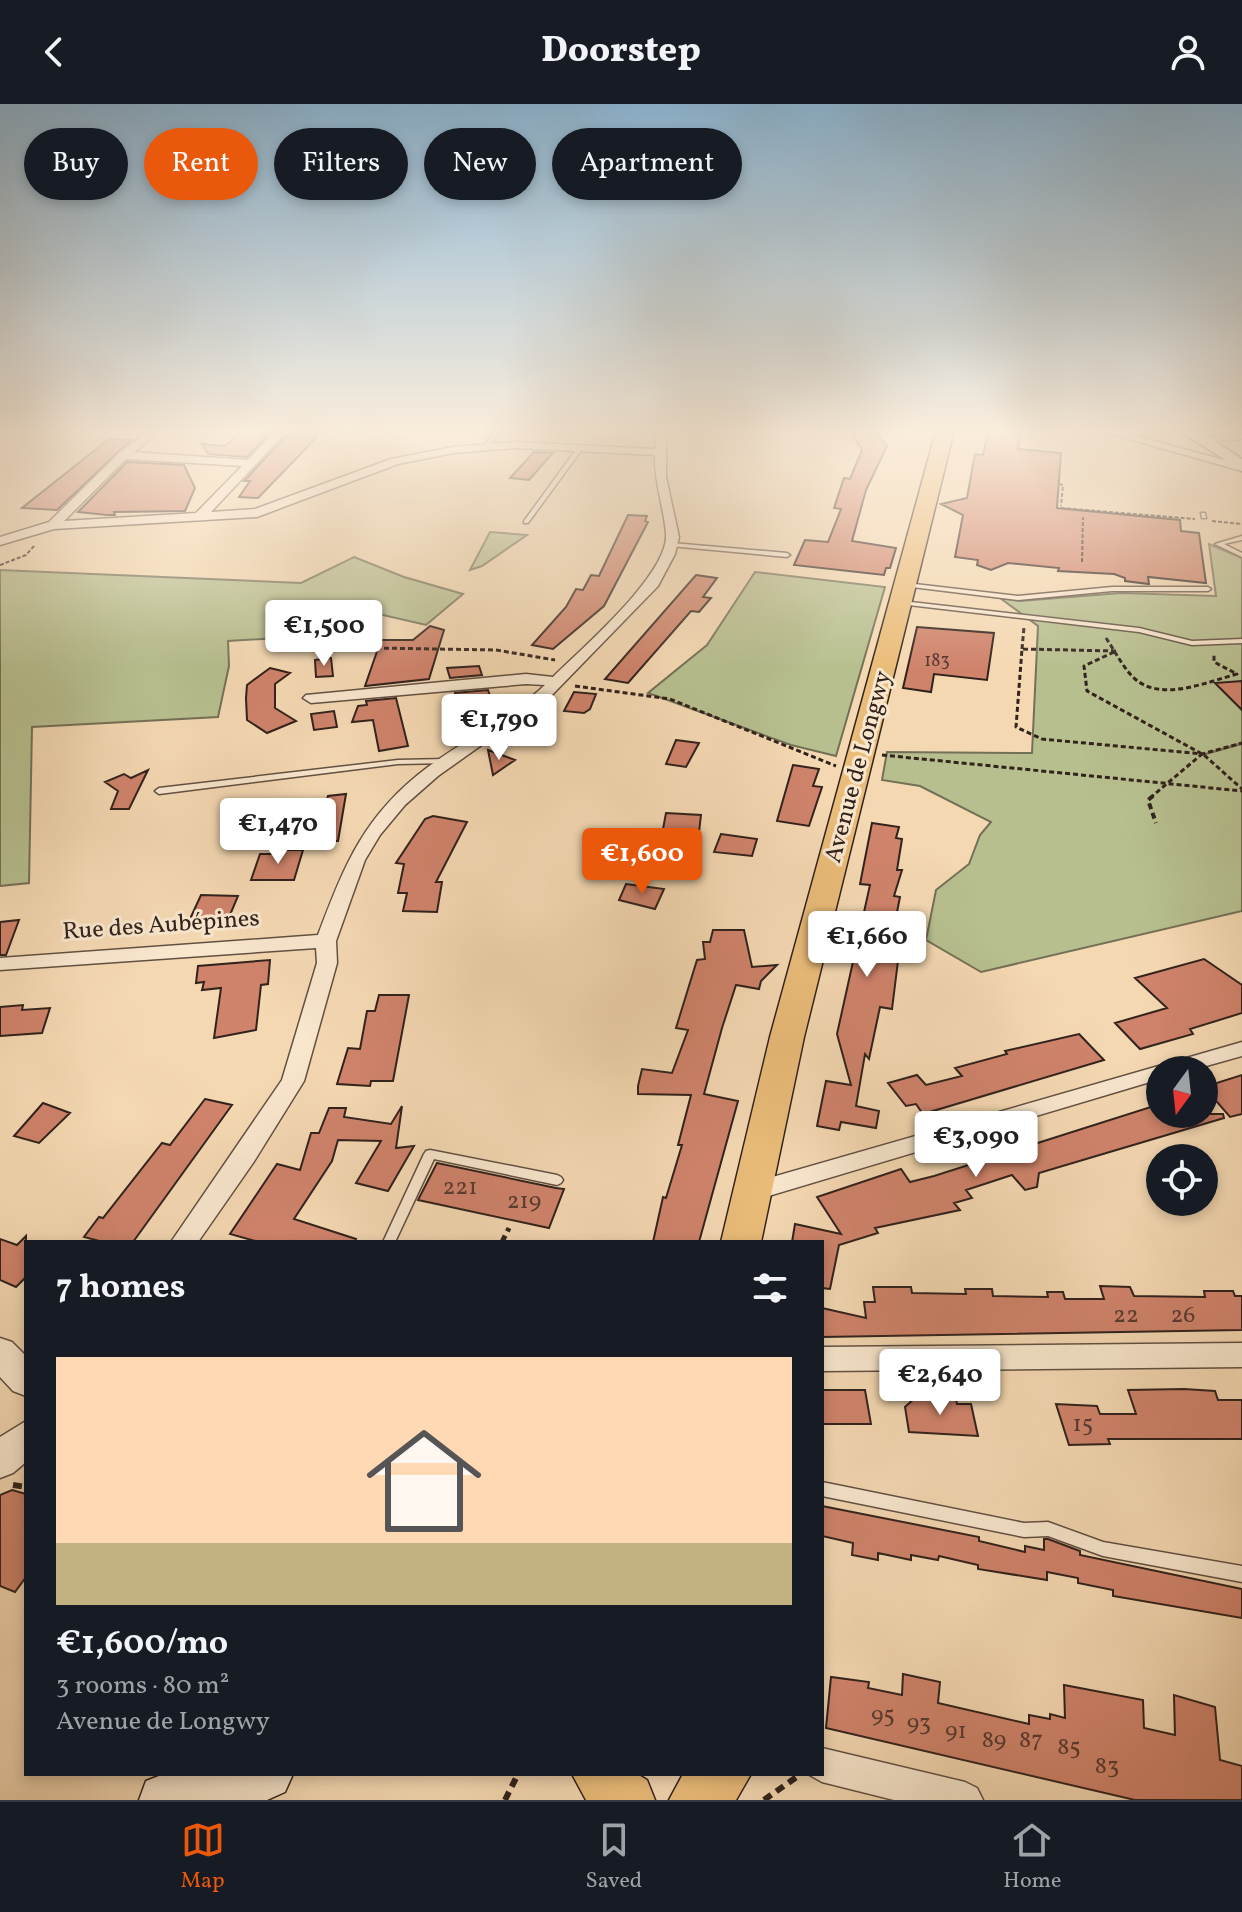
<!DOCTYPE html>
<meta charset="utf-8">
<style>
:root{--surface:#171b24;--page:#20242c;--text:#f1f3f6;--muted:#9ea1a6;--line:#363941;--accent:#ea580c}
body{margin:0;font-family:Vollkorn,serif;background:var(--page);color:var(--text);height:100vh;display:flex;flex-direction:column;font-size:30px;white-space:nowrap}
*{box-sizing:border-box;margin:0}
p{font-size:26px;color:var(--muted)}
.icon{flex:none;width:44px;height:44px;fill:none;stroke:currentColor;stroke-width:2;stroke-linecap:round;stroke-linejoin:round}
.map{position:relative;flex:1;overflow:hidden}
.sheet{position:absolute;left:24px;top:1136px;width:800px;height:536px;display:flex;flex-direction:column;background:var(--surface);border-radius:0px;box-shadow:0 4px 12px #0003}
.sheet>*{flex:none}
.top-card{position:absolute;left:24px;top:24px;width:800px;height:72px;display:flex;gap:16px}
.needle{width:52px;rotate:195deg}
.controls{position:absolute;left:1146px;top:952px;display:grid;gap:16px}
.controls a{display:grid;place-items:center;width:72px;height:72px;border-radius:50%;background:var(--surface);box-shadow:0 4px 12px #0003;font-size:40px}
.price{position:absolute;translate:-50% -68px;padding:0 18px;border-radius:8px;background:#fff;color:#222;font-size:26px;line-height:52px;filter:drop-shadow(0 2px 4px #0008)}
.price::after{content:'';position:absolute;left:50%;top:48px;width:24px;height:18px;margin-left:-12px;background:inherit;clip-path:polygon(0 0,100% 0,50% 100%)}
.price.active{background:var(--accent);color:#fff}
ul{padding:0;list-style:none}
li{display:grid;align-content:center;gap:16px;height:424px;padding:0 32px}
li+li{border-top:2px solid var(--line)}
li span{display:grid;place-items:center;height:248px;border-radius:0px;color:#555}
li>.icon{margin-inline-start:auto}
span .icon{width:144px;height:144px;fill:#fffc;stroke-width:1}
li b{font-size:34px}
h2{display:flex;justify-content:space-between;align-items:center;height:96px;padding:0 32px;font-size:34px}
.chip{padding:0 28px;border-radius:36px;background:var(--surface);box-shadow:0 4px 12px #0003;font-size:28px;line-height:72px}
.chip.active{background:var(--accent);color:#fff}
header{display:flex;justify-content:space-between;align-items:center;height:104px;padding:0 32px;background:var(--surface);font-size:36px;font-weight:800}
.tabs{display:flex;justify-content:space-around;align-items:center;height:112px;border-top:2px solid var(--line);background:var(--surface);font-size:22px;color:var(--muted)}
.tabs a{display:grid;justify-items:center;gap:4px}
.tabs .active{color:var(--accent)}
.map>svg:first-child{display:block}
.green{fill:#b7bf8f;stroke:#747056;stroke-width:2}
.building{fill:#cf836b;stroke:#31221c;stroke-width:2}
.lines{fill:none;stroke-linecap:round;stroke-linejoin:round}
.service-casing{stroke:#625042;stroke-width:3}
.minor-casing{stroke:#625042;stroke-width:3}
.tertiary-casing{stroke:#625042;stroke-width:3}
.secondary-casing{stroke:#31221c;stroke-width:3}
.primary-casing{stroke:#31221c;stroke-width:3}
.path-far4{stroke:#31221c;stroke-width:2;stroke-dasharray:4 2;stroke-linecap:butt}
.path-far3{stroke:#31221c;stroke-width:3;stroke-dasharray:5 3;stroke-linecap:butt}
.path-far2{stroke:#31221c;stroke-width:4;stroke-dasharray:6 4;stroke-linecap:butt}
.path-far1{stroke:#31221c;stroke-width:5;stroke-dasharray:7 5;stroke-linecap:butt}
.path{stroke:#31221c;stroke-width:6;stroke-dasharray:9 6;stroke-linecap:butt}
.service{fill:#f8e6cd;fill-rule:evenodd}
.minor{fill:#f8e6cd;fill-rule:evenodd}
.tertiary{fill:#f8e6cd;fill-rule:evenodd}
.secondary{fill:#f8e6cd;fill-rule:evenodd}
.primary{fill:#eabc79;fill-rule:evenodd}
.labels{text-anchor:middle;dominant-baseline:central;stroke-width:6;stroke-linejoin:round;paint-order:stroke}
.far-number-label{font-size:18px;fill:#583a30}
.street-label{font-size:24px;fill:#31221c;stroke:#f8e6cd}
.near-number-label{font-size:24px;fill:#583a30}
</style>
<header><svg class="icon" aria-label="back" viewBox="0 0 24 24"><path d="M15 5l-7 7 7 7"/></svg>Doorstep<svg class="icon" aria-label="person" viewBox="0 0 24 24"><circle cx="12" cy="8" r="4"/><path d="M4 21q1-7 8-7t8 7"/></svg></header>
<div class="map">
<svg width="1242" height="1696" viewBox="0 0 1242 1696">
<rect width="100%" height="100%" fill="#f4d8b2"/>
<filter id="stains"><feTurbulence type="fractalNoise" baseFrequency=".0025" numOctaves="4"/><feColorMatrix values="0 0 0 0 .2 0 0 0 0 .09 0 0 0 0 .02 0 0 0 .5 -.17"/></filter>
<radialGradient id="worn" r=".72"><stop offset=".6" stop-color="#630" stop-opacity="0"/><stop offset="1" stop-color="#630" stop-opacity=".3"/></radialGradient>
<path class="green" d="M490 428 527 431 482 462 470 466Z
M1209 440 1242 454V639L1202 651 1242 640V807L981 868 926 836 936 786 969 760 980 731 991 718 920 682 882 676 887 648 1032 649 1038 522 1000 494 1020 497 1121 489 1216 492Z
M354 453 404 473 463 490 426 521 340 501 327 513 291 510 304 524 295 533 228 537 229 562 218 613 32 623 29 779 0 782V466L301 479Z
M755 468 885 483 836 652 791 641 648 589 707 541Z"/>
<path class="building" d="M242 327 270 329 247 353 208 350 202 340 225 342Z
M988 327H1021L1018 345 1061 349 1057 404 1180 416 1181 427 1199 429 1206 479 1148 473 1149 480 1125 477V474L1114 470 1058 467 1059 464 1008 459 991 466 977 461 978 456 955 453 963 411 941 400 967 394 975 350 983 351Z
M877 329 887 342 866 386 852 437 896 444 890 464H886L884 471 794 461 805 436 828 438 841 405 834 404 844 374 850 375 862 346 852 330Z
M288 330 318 332 258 394 239 393 250 377H244Z
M109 335 131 336 57 406 22 404Z
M534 348 553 349 529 376 510 374Z
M127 358 184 361 195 384 185 407 114 408 115 411H107L78 408Z
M628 411 647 412 645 417 648 418 604 502 553 545 532 541 566 503 576 485 583 486 591 471 599 472Z
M696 471 717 474 703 493 711 494 699 508 691 507 628 579 605 575Z
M430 522 444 526 429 575 365 582 381 536H413Z
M917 523 994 529 987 576 934 570 931 588 903 584Z
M331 554 333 572 316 573 315 556Z
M479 562 482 571 450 574 447 564Z
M270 564 290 569 275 580V604L296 617 267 629 247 616 246 594 247 581Z
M1242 577V606L1215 579Z
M488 586 491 595 474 597 458 599 455 589Z
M574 588 596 590 590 605 584 609 564 607Z
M396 594 408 642 379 647 373 616 352 618 358 602 367 601 366 597Z
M334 607 337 623 314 626 311 610Z
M676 636 699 639 686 663 666 660Z
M488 646 515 656 493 671Z
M793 661 819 665 813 682 822 683 809 722 777 717Z
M148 666 129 705H111L118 687 105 678 124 670 131 674Z
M346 690 338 737H315L328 692Z
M666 709 701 711 699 728 663 725Z
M433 712 467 718 436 778H442L437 808 403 807 407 789H398L404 760 396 759 425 715Z
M872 719 899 723 896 734 902 735 897 766H902L894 792 900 793 889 848 899 849 892 905 880 903 869 955 865 950 856 1002 879 1007 876 1024 841 1018 839 1026 817 1022 826 977 851 981 837 930 870 781 860 780Z
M721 730 757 735 752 752 714 748Z
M281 746H303L294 776H251L260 750H280Z
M626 780 664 785 655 805 619 796Z
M201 791 238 792 227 818 189 817Z
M19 816 6 851H0V818Z
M713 826H744L752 863 777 861 761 877 759 885 736 881 722 924 704 990 738 997 699 1138H653L663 1093 666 1094 682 1041H678L691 991 638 990V982L642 965 672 969 688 926 676 924 697 856 705 855 703 838H710Z
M1204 855 1242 881V909L1190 925 1193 930 1140 945 1115 919 1167 904 1135 874Z
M270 856 268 880 261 881 256 926 214 934 221 884 202 886 204 878 196 879 198 862Z
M379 891H409L393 977H371L370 982 337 980 348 944 360 945 367 907H375Z
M23 901 22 906 50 904 42 929 0 932V903Z
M1079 930 1104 956 923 1010 916 1000 906 1002 888 979 917 971 926 981 962 972 955 964 1007 950 1005 947Z
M1242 971V1010L1230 1013 1204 983Z
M205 995 232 1001 133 1138H103L84 1133 99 1113 103 1114 162 1039 170 1041Z
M43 999 70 1009 39 1039 14 1032Z
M1160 1000V1010H1223L1224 1014 1039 1069 1037 1083 1025 1086 1012 1071 966 1086 972 1094 954 1099 960 1106 875 1124 878 1129 839 1141 830 1185 822 1184V1138H792L795 1120 841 1130 817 1093 901 1065 910 1078 934 1072Z
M402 1002 396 1044 414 1042 388 1087 356 1079 381 1037 338 1036 332 1057 294 1115 356 1135 355 1138H259L230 1130 277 1060 300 1066 311 1029H319L329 1004H346L344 1013 391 1020Z
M437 1059 556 1084 564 1085 549 1124 418 1096Z
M26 1132V1173L16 1183 0 1176V1135L17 1141Z
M1100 1182 1130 1183 1134 1192 1205 1193 1204 1187H1233L1235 1192H1242V1226L822 1233V1204L866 1214 864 1198H875L873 1183H911L912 1189 966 1190 965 1185H992L993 1192 1048 1193 1047 1188H1063L1065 1195H1104Z
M1184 1285 1215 1287 1218 1296H1242V1335H1108L1110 1340 1069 1341 1056 1300 1097 1302 1100 1310H1136L1128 1286Z
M822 1286H865L871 1320H822Z
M916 1293H947L956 1295 957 1300H971L978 1332 909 1328 905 1303Z
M12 1386 26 1390V1473L15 1488 0 1482V1391Z
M822 1402 979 1433V1437L1025 1448V1442L1044 1446V1435H1048L1080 1447V1451L1242 1485V1514L1113 1492V1486L1078 1479V1474L1047 1468V1476L978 1465V1461L939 1452 938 1456 911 1451V1456L878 1449V1456L852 1451 853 1439 822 1432Z
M903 1570 940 1578 938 1599 1029 1620V1611L1050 1615V1610L1065 1614 1064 1581 1143 1596 1144 1624 1175 1631 1174 1591 1215 1603 1220 1656 1242 1662V1696H1135L826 1624 831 1573 869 1578 868 1584 902 1591Z"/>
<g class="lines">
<g class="service-casing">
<path id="service" d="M495 327H500L489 343H485L484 342Z
M1242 331V335L1201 338 1198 336 1201 334Z
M578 343 583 344 528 419H524V417Z
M1201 409H1205L1206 414H1202Z
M1242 432V436L1224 440 1242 449V453L1215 440Z
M672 439 787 449 790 451 787 453 670 442V440Z
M906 479 1018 492 1112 483H1208L1211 485 1208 487H1112L1018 496 904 482 903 481Z
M902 497 1139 524 1192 537 1242 535V539L1192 541 1139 528 900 500V498Z
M446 655 450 657 449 659 398 660 159 690 155 687 159 684 398 656Z
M430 1046 557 1071 561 1073 563 1076 561 1079 557 1081 434 1055 395 1138H383L424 1050 426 1047Z
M822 1378 1024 1419 1048 1418 1103 1438 1242 1462V1478L1103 1452 1048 1432 1024 1433 822 1392Z"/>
</g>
<g class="minor-casing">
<path id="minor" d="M149 327H161L134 348 248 356 276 327H287L211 408 255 405 391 355 453 343 515 338 655 345 656 327H666V373L679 433 675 450 658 482 552 591 438 672 405 701 380 731 365 756 336 837 337 859 304 977 253 1059 198 1138H171L282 976 317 859 316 844 0 866V854L318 831C345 760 364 711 428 663 466 635 511 613 545 581L526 580 311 599 303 594 306 591 526 570 553 573C581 545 669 470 666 430 664 403 654 379 655 351L515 344 453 349 398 360 257 413 54 425 0 441V433L49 418 119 349ZM126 355 242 362 196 409 64 417Z
M1100 327H1118L1242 361V367Z
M1242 938V952L1192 966H1160V975L752 1097 743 1095 740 1088 743 1081 752 1079Z
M1242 1239V1263L822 1267V1243Z
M822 1644 965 1678 977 1684 983 1696H894L822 1678 808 1670H822Z"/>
</g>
<g class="tertiary-casing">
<path id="tertiary" d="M0 1234 12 1238 26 1252V1292L13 1287 0 1273Z
M26 1317V1358L13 1369 0 1374V1333Z"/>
</g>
<g class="secondary-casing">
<path id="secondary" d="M1180 327H1200L1242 355V367Z
M164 1670H293L285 1688 267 1696H139L146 1677Z"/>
</g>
<g class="primary-casing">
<path id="primary" d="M936 327H954L804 933 761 1138H721L770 933Z
M572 1670H637L647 1676 655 1696H586Z
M683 1670H751L736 1696H669Z"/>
</g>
<path class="path-far4" d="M1059 380 1063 381 1061 402
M1061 404 1195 415
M1212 417 1242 420
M1082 458 1083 413
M0 461 26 451 35 441"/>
<path class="path-far3" d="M1106 534C1115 547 1123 564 1135 575 1162 598 1207 578 1237 570L1214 558V551
M376 544 496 546 555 556
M1022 545 1024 523
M1116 547 1022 545 1016 623 1042 635 1202 650 1242 639
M1114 548 1084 562 1087 587 1204 651 1242 685
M575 582 670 595 836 662
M882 651 1242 687
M1150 694 1202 650"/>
<path class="path-far2" d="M1153 692 1148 696 1156 719"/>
<path class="path-far1" d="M502 1138 509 1124"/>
<path class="path" d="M13 1381 26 1383
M505 1696 518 1670
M764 1696 798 1672"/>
<use href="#service" class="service"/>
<use href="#minor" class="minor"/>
<use href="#tertiary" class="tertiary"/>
<use href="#secondary" class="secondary"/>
<use href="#primary" class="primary"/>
</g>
<linearGradient id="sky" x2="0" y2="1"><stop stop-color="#8bb5d4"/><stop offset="0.58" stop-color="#faeddc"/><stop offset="1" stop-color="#faeddc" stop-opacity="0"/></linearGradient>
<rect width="1242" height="565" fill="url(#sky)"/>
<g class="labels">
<g class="far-number-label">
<text x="937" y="557">183</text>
</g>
<g class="street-label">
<text transform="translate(859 663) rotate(-75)">Avenue de Longwy</text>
<text transform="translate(161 822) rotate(-4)">Rue des Aubépines</text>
</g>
<g class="near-number-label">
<text x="460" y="1084">221</text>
<text x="524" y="1098">219</text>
<text x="1126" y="1212">22</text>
<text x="1183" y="1212">26</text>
<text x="1083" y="1321">15</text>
<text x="883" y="1612">95</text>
<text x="919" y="1620">93</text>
<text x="956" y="1628">91</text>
<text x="994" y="1637">89</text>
<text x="1031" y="1637">87</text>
<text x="1069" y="1644">85</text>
<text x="1107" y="1663">83</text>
</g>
</g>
<rect width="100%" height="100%" filter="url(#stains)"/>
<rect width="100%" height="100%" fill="url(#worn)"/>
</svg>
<div class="controls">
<a><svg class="needle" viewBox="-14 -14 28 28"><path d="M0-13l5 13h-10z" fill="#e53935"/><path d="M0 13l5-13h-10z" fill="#9ea1a6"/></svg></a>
<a><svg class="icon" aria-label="locate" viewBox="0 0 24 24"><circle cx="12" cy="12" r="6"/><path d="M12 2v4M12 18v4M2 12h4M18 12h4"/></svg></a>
</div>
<b class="price" style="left:324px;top:564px">€1,500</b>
<b class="price" style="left:499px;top:658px">€1,790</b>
<b class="price" style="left:278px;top:762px">€1,470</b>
<b class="price active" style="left:642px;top:792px">€1,600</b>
<b class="price" style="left:867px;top:875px">€1,660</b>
<b class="price" style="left:976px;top:1075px">€3,090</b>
<b class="price" style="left:940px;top:1313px">€2,640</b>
<div class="top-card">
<a class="chip">Buy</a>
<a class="chip active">Rent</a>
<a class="chip">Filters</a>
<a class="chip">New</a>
<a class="chip">Apartment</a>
</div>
<section class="sheet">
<h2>7 homes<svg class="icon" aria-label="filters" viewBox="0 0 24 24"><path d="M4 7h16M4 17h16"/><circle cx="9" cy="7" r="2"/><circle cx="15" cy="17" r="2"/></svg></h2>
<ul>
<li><span style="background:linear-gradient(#ffd9b3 75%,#c2b280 0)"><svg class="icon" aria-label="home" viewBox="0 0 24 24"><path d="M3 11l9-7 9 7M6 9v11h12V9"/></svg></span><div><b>€1,600/mo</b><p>3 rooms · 80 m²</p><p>Avenue de Longwy</p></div></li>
</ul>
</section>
</div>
<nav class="tabs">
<a class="active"><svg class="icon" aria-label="map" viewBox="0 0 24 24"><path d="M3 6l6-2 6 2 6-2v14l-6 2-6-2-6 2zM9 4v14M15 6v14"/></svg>Map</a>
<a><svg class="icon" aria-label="saved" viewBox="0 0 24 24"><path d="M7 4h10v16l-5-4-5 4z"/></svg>Saved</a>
<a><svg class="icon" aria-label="home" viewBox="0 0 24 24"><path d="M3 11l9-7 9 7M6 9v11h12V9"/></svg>Home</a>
</nav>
